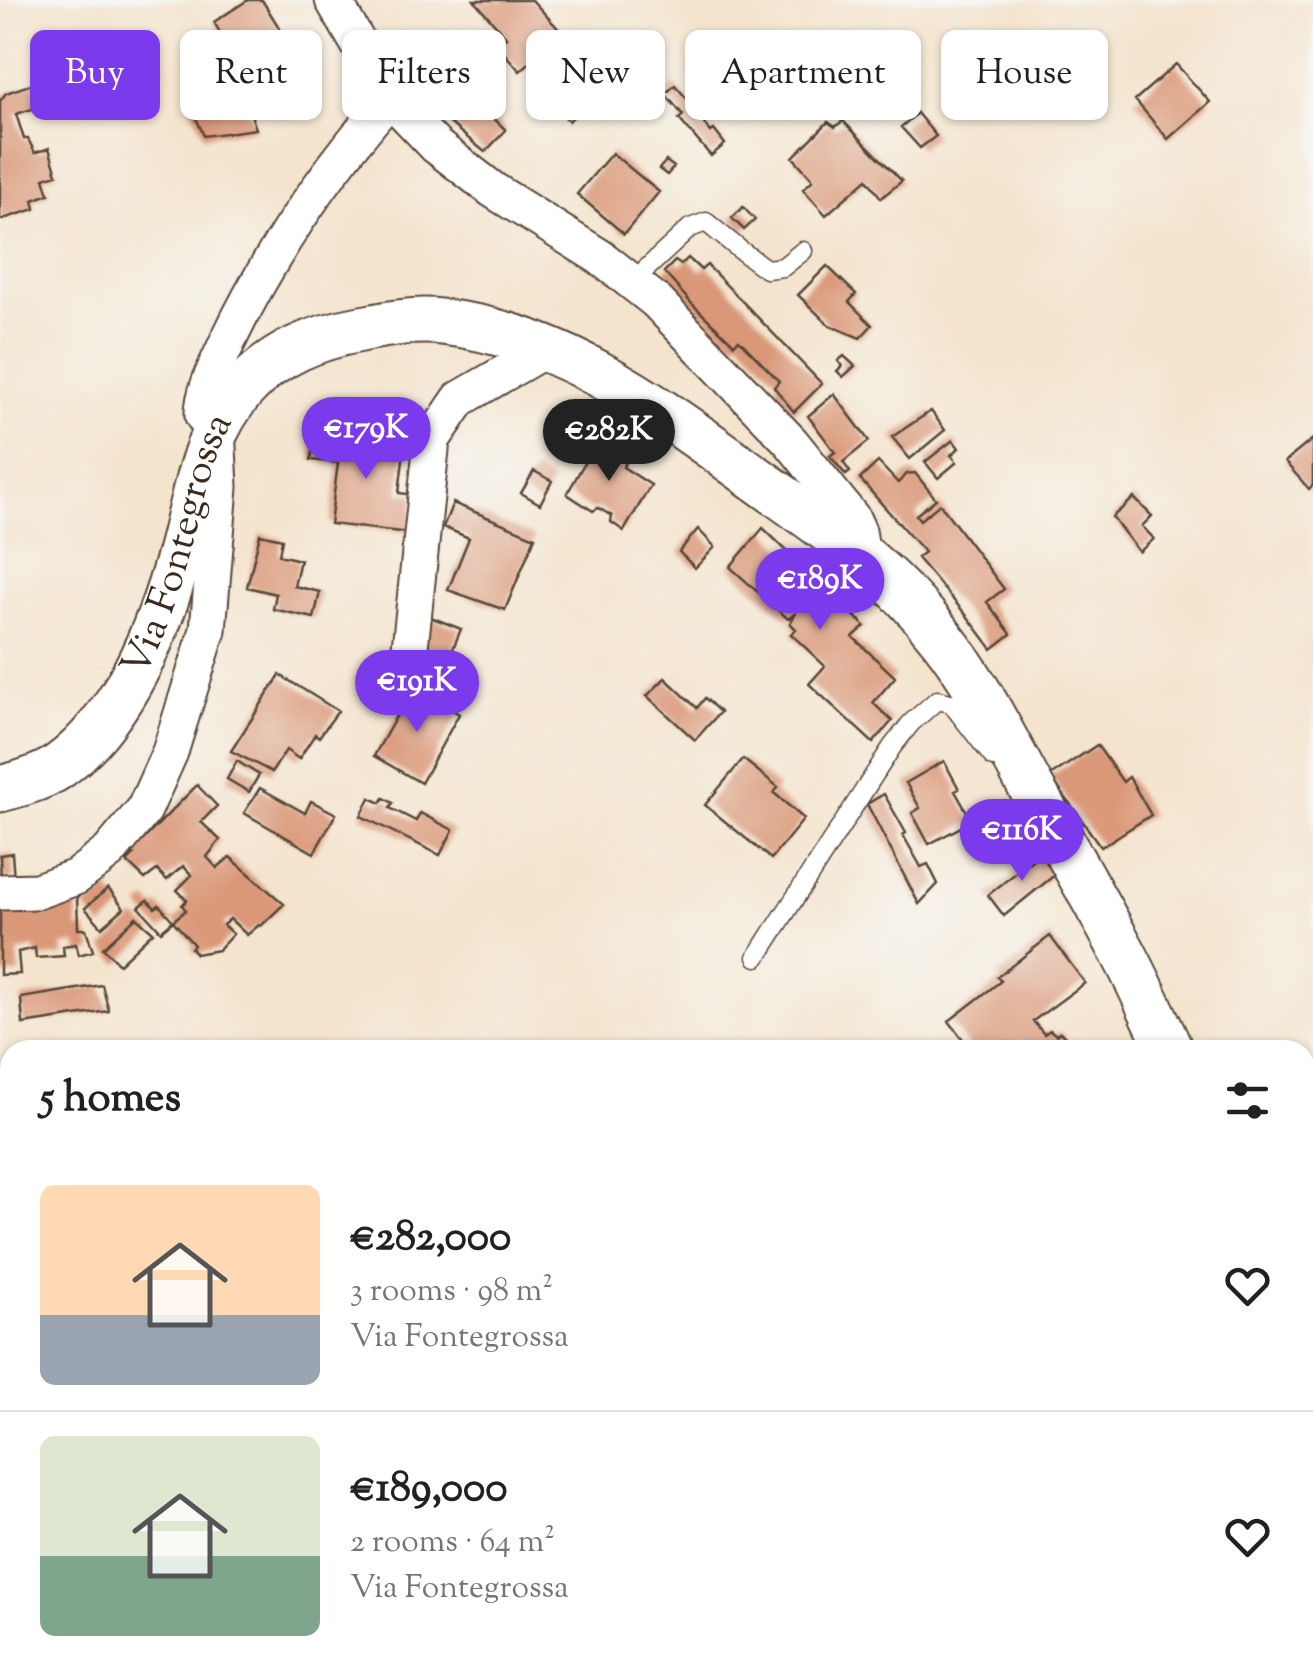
<!DOCTYPE html>
<meta charset="utf-8">
<style>
:root{--surface:#fff;--page:#f2f2f2;--text:#202124;--muted:#757577;--line:#e0e0e0;--accent:#7c3aed}
body{margin:0;font-family:"Sorts Mill Goudy",serif;background:var(--page);color:var(--text);height:100vh;display:flex;flex-direction:column;font-size:38px;white-space:nowrap}
*{box-sizing:border-box;margin:0}
p{font-size:32px;color:var(--muted)}
.icon{flex:none;width:55px;height:55px;fill:none;stroke:currentColor;stroke-width:2;stroke-linecap:round;stroke-linejoin:round}
.map{position:relative;flex:1;overflow:hidden}
.side{position:absolute;left:0px;top:1040px;width:1315px;height:640px;display:flex;flex-direction:column;background:var(--surface);border-radius:30px 30px 0 0;box-shadow:0 2px 8px #0004}
.side>*{flex:none}
.hud{position:absolute;left:30px;top:30px;width:1255px;height:90px;display:flex;gap:20px}
.price{position:absolute;translate:-50% -85px;padding:0 22px;border-radius:35px;background:var(--accent);color:#fff;font-size:32px;line-height:65px;filter:drop-shadow(0 2px 5px #0008)}
.price::after{content:'';position:absolute;left:50%;top:60px;width:30px;height:22px;margin-left:-15px;background:inherit;clip-path:polygon(0 0,100% 0,50% 100%)}
.price.active{background:#222;color:#fff}
ul{padding:0;list-style:none}
li{display:flex;align-items:center;gap:30px;height:250px;padding:0 40px}
li+li{border-top:2px solid var(--line)}
li span{display:grid;place-items:center;flex:none;width:280px;height:200px;border-radius:15px;color:#555}
li>.icon{margin-inline-start:auto}
span .icon{width:120px;height:120px;fill:#fffc;stroke-width:1}
li b{font-size:42px}
h2{display:flex;justify-content:space-between;align-items:center;height:120px;padding:0 40px;font-size:42px}
.tag{padding:0 35px;border-radius:15px;background:var(--surface);box-shadow:0 2px 8px #0004;font-size:35px;line-height:90px}
.tag.active{background:var(--accent);color:#fff}
.map>svg:first-child{display:block}
.building{fill:#da9878}
.lines{fill:none;stroke-linecap:round;stroke-linejoin:round}
.service-casing{stroke:#574638;stroke-width:21}
.minor-casing{stroke:#574638;stroke-width:39}
.tertiary-casing{stroke:#574638;stroke-width:49}
.service{stroke:#fff;stroke-width:18}
.minor{stroke:#fff;stroke-width:35}
.tertiary{stroke:#fff;stroke-width:45}
.labels{text-anchor:middle;dominant-baseline:central;stroke-width:8;stroke-linejoin:round;paint-order:stroke}
.street-label{font-size:40px;fill:#3b2a1e;stroke:#f6f6f2}
</style>
<div class="map">
<svg width="1313" height="1680" viewBox="0 0 1313 1680">
<rect width="100%" height="100%" fill="#f6f6f2"/>
<filter id="ink" filterUnits="userSpaceOnUse"><feTurbulence type="fractalNoise" baseFrequency=".01" numOctaves="2"/><feDisplacementMap in="SourceGraphic" scale="20" xChannelSelector="R" yChannelSelector="G"/><feConvolveMatrix kernelMatrix="1 2 1 2 8 2 1 2 1" color-interpolation-filters="sRGB"/></filter>
<filter id="wash" filterUnits="userSpaceOnUse"><feTurbulence type="fractalNoise" baseFrequency=".0048" numOctaves="4" result="noise"/><feDisplacementMap in="SourceGraphic" scale="40" xChannelSelector="R" yChannelSelector="G"/><feGaussianBlur stdDeviation="2.25" result="paint"/><feColorMatrix in="noise" values="0 0 0 0 0 0 0 0 0 0 0 0 0 0 0 0 0 1.4 0 .05"/><feComposite in="paint" operator="in"/></filter>
<g filter="url(#wash)">
<rect width="100%" height="100%" fill="#f4e4ce"/>
<g id="blocks">
<path class="building" d="M248 0H262L280 29 275 32 285 48 292 45 308 70 280 88 272 74 251 87 214 22Z
M474 0H532L563 34 520 71 497 45 506 37Z
M423 59 445 88 427 102 400 77Z
M1176 64 1210 102 1168 139 1135 100Z
M555 67 588 102 569 121 535 86Z
M35 83 42 106 16 114 24 139H28L35 153 49 148 57 174 44 178 49 194 33 200 35 209 0 220V101L6 93Z
M675 85 693 106 695 104 706 116 701 120 711 132 714 130 725 144 711 156 679 119 683 115 665 94Z
M226 92V101L246 100 256 129 204 136 190 104 195 101 192 95Z
M466 92 506 130 485 152 442 117Z
M917 113 936 136 920 148 901 127Z
M843 121 902 181 881 198 867 179 826 215 803 189 813 180 793 157 828 122 835 127Z
M612 153 659 192 624 234 577 194Z
M666 161 674 167 667 175 659 169Z
M743 207 755 220 744 230 732 218Z
M688 258 701 270 707 265 822 384 794 412 774 387 779 381 739 340 734 344 691 303 664 272 675 261 681 265Z
M827 266 856 294 849 302 872 325 860 338 829 325 798 295Z
M844 356 855 366 843 377 837 371 842 366 838 361Z
M834 394 869 441 843 462 850 472 846 475 830 456 835 452 808 416Z
M931 411 945 430 910 459 892 437Z
M315 432 405 443 399 493 414 495 410 533 330 524 338 463 311 460Z
M599 437 630 456 623 467 651 485 624 531 611 522 612 516 598 508 593 511 567 494Z
M1313 439V485L1309 489 1285 462Z
M953 440 959 448 951 455 957 462 938 478 925 462Z
M878 462 898 483 907 474 915 473 936 499 916 515 920 520 940 504 1004 589 987 602 1011 634 992 649 968 617 917 558 924 552 860 479Z
M534 471 552 481 540 504 521 493Z
M1134 498 1152 516 1142 526 1154 539 1139 552 1112 517Z
M453 503 535 537 505 610 448 590 469 538 443 527Z
M763 528 865 626 853 637 895 677 873 703 892 721 873 743 809 684 825 666 791 634 796 629 790 623 796 613 788 619 730 567Z
M698 529 715 547 695 568 679 552Z
M260 534 282 539 279 555 300 560 294 586 320 592 314 618 273 609 276 594 247 587Z
M418 612 461 629 450 656 465 661 462 674 413 661Z
M280 675 338 711 319 737 315 734 299 759 286 750 272 772 231 751Z
M665 678 697 708 705 698 720 712 695 740 647 696Z
M412 688 459 714 421 783 374 756Z
M1097 745 1123 782 1129 777 1151 815 1101 847 1050 776Z
M743 759 778 787 774 793 804 819 771 859 705 805Z
M237 761 259 775 249 792 227 779Z
M944 761 959 789 955 791 972 821 929 844 912 813 920 808 906 783Z
M197 785 217 806 201 822 220 840 207 857 217 868 230 857 284 904 261 926 259 925 247 935 230 919 223 925 233 934 218 950 196 954 191 948 194 945 173 921 186 910 182 905 187 900 177 890 192 875 183 866 167 880 157 870 145 879 127 862 134 855 131 852Z
M260 788 305 813 311 801 336 814 314 853 244 813Z
M884 794 906 833 903 835 921 867 928 864 938 884 919 904 867 804Z
M370 798 381 803 384 798 393 803 390 808 416 821 420 813 453 830 440 855 361 816Z
M12 853 14 879 1 881 0 855Z
M1041 853 1057 873 1004 916 988 895Z
M108 888 124 908 102 927 85 908Z
M77 896 78 929H86L93 951 79 955 76 944 63 946 64 956 36 958 35 948 18 952 20 974 0 975V907Z
M148 900 155 908 159 905 173 921 161 931 139 907Z
M136 917 153 932 119 964 103 948Z
M1050 936 1085 983 1033 1021 1044 1034 1050 1030 1056 1035 1060 1032 1066 1038 1052 1049 1047 1042 1036 1050H971L949 1021 1001 981 997 977Z
M102 985 109 1011 23 1024 21 998Z"/>
</g>
</g>
<g filter="url(#ink)">
<use href="#blocks" fill-opacity="0" stroke="#574638" stroke-width="2.5"/>
<g class="lines">
<g class="service-casing">
<path id="service" d="M632 282 690 228 706 222 739 249 766 269 783 267 803 251
M757 957 892 747 911 723 937 700 951 703 993 757"/>
</g>
<g class="minor-casing">
<path id="minor" d="M333 0 390 98 436 146 493 190 600 257 656 301 791 442 852 518 858 531 862 554
M430 689 406 685 432 440 460 399 548 348
M0 892 37 891 76 877 109 852 144 810 170 752 208 630 220 487 217 428 203 416C202 393 217 365 227 343 269 254 325 173 390 98"/>
</g>
<g class="tertiary-casing">
<g id="tertiary">
<path id="s1" d="M0 789C19 784 42 778 58 767 123 721 160 627 180 553 196 496 202 434 244 388 275 353 316 337 361 329 387 324 415 319 441 322 562 334 662 411 757 479 825 528 888 568 940 636 977 682 1003 737 1032 789 1061 841 1091 893 1119 945 1138 979 1153 1015 1170 1050"/>
<path d="M1305 1368 1313 1390"/>
</g>
</g>
<use href="#service" class="service"/>
<use href="#minor" class="minor"/>
<use href="#tertiary" class="tertiary"/>
</g>
</g>
<g class="labels">
<g class="street-label">
<text stroke="none"><textPath href="#s1" startOffset="320">Via Fontegrossa</textPath></text>
</g>
</g>
</svg>
<b class="price" style="left:366px;top:482px">€179K</b>
<b class="price active" style="left:609px;top:484px">€282K</b>
<b class="price" style="left:820px;top:633px">€189K</b>
<b class="price" style="left:417px;top:735px">€191K</b>
<b class="price" style="left:1022px;top:884px">€116K</b>
<div class="hud">
<a class="tag active">Buy</a>
<a class="tag">Rent</a>
<a class="tag">Filters</a>
<a class="tag">New</a>
<a class="tag">Apartment</a>
<a class="tag">House</a>
</div>
<section class="side">
<h2>5 homes<svg class="icon" aria-label="filters" viewBox="0 0 24 24"><path d="M4 7h16M4 17h16"/><circle cx="9" cy="7" r="2"/><circle cx="15" cy="17" r="2"/></svg></h2>
<ul>
<li><span style="background:linear-gradient(#ffd9b3 65%,#9aa5b1 0)"><svg class="icon" aria-label="home" viewBox="0 0 24 24"><path d="M3 11l9-7 9 7M6 9v11h12V9"/></svg></span><div><b>€282,000</b><p>3 rooms · 98 m²</p><p>Via Fontegrossa</p></div><svg class="icon" aria-label="heart" viewBox="0 0 24 24"><path d="M12 20l-8-8c-3-5 5-10 8-4 3-6 11-1 8 4z"/></svg></li>
<li><span style="background:linear-gradient(#dfe7d0 60%,#7fa58c 0)"><svg class="icon" aria-label="home" viewBox="0 0 24 24"><path d="M3 11l9-7 9 7M6 9v11h12V9"/></svg></span><div><b>€189,000</b><p>2 rooms · 64 m²</p><p>Via Fontegrossa</p></div><svg class="icon" aria-label="heart" viewBox="0 0 24 24"><path d="M12 20l-8-8c-3-5 5-10 8-4 3-6 11-1 8 4z"/></svg></li>
</ul>
</section>
</div>
